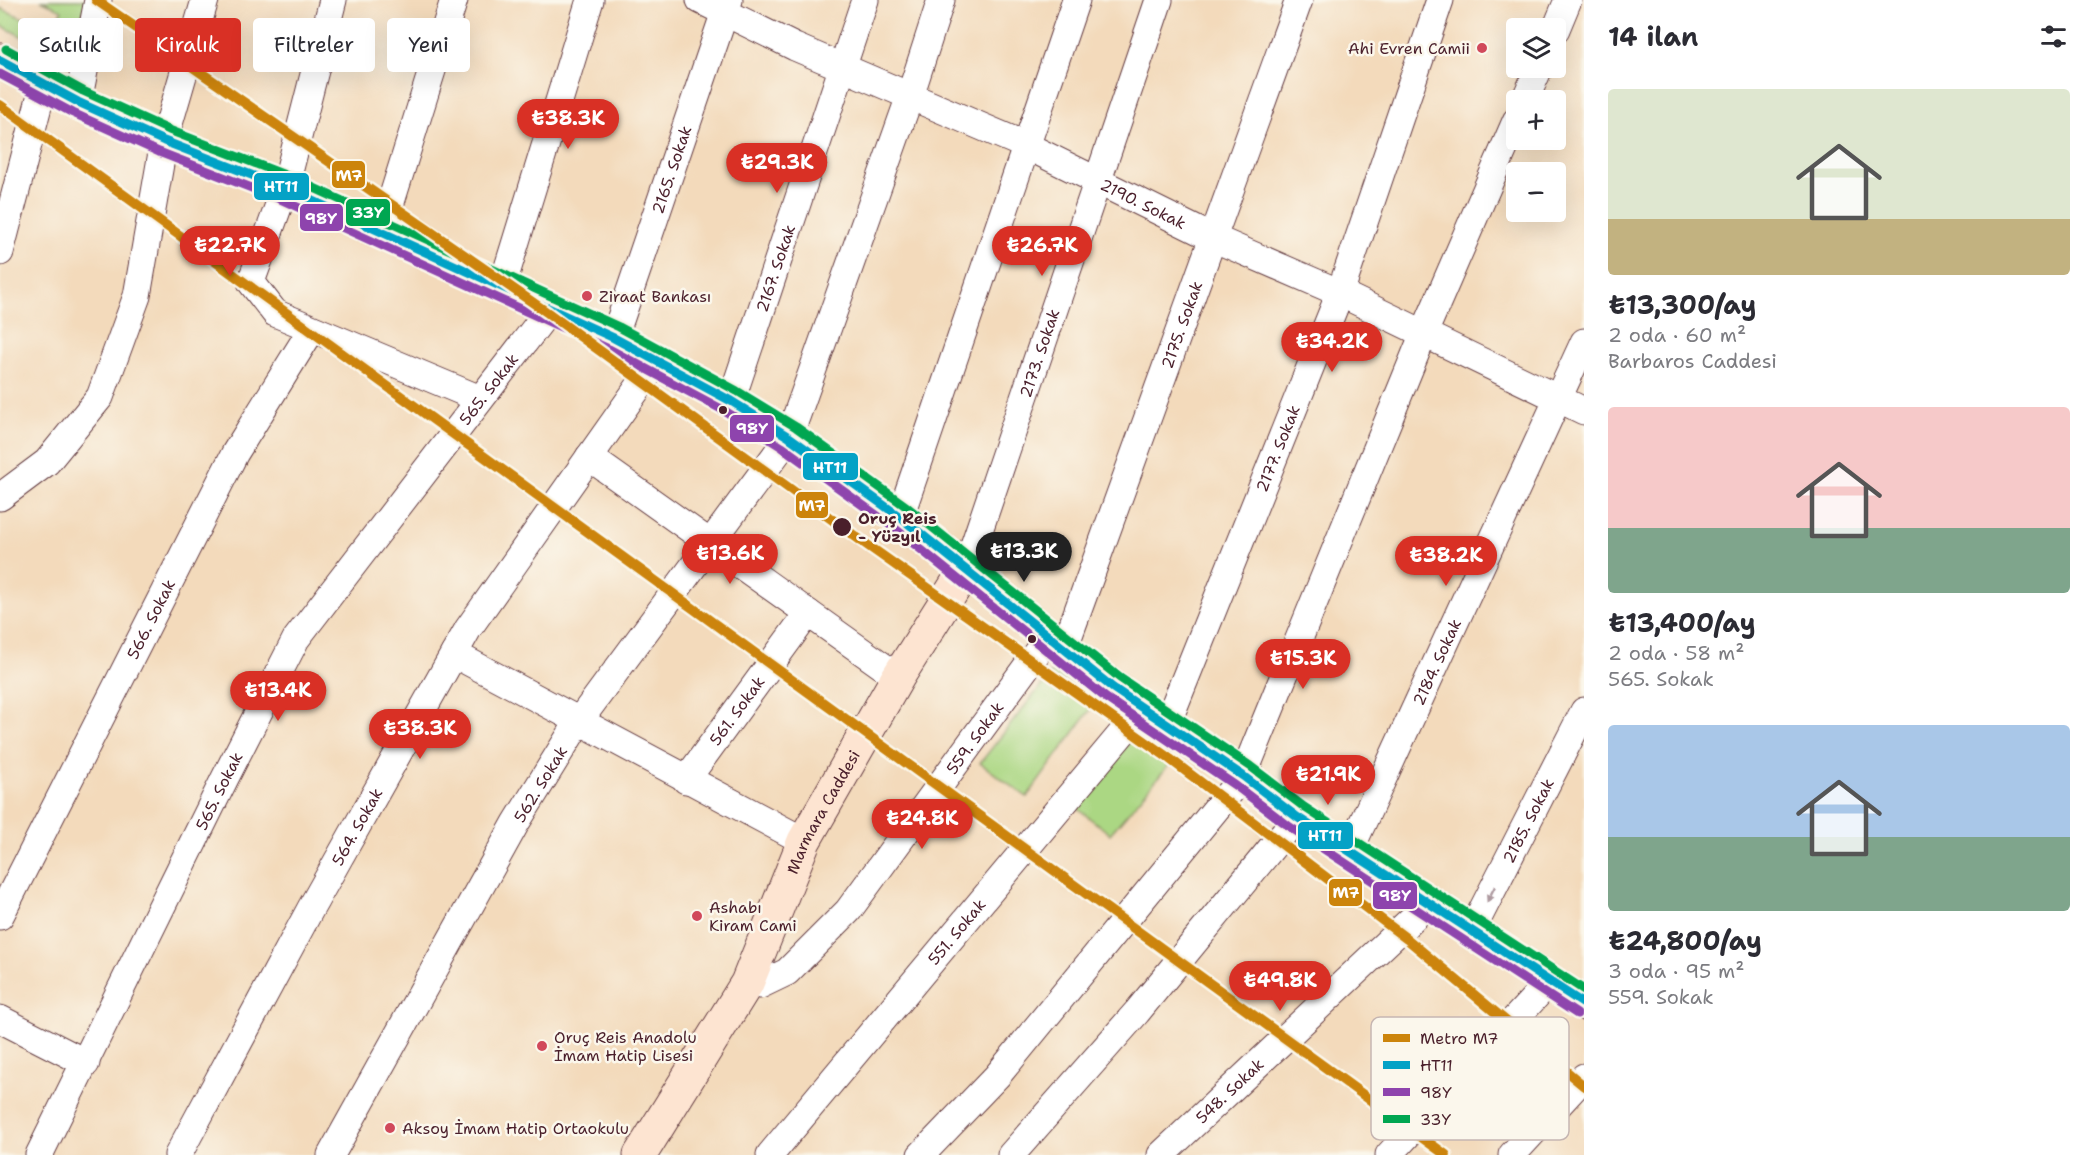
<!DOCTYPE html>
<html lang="tr">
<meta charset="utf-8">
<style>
:root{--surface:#fff;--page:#f7f7f7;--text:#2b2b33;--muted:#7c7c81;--accent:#d93025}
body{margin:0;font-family:"Shantell Sans",sans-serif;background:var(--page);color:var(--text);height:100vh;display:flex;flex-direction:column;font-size:22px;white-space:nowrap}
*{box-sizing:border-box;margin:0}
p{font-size:20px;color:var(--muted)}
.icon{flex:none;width:33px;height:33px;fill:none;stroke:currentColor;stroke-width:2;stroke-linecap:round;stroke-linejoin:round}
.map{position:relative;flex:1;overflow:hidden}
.sheet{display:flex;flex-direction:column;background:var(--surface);width:510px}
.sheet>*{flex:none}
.banner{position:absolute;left:18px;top:18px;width:570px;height:54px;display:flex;gap:12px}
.buttons{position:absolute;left:1506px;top:18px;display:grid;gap:12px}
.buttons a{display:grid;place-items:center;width:60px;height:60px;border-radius:6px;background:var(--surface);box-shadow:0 6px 24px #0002;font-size:30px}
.price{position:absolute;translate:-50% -51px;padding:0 14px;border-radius:21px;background:var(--accent);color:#fff;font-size:20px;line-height:39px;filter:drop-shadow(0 2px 3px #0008)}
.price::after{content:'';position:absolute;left:50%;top:36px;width:18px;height:14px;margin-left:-9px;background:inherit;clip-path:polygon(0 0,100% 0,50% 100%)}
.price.selected{background:#222;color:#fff}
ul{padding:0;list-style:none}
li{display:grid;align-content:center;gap:12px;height:318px;padding:0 24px}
li span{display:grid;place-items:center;height:186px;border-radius:6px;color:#555}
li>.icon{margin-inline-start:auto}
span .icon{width:108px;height:108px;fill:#fffc;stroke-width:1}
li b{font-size:26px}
h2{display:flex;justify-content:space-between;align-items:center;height:72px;padding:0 24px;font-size:26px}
.tag{padding:0 21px;border-radius:6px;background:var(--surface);box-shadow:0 6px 24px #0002;font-size:21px;line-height:54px}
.tag.selected{background:var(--accent);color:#fff}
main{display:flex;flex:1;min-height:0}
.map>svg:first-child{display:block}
.green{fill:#abd783;stroke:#7a7b57;stroke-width:1.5}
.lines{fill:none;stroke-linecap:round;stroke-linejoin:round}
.street-casing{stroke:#633b41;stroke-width:29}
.secondary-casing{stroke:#633b41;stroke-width:35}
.street{stroke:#fff;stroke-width:27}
.secondary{stroke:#fde4d1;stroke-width:33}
.bus-1-casing{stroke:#fbf7ec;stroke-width:14}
.bus-2-casing{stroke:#fbf7ec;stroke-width:14}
.bus-3-casing{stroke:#fbf7ec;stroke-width:14}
.bus-1{stroke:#04a2c6;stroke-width:9}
.bus-2{stroke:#8e44ad;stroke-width:9}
.bus-3{stroke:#00a651;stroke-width:9}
.metro-1-casing{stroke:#fbf7ec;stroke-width:15}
.metro-1{stroke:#cc840b;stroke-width:10}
.oneway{fill:#ae9aa0}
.poi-dot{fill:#d1495b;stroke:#fbf7ec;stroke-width:2}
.bus-dot{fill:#4a1f2b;stroke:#fbf7ec;stroke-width:2}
.labels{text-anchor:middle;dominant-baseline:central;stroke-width:5;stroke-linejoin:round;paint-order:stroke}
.poi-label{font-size:16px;fill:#4a1f2b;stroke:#fbf7ec;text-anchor:start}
.street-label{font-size:16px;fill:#4a1f2b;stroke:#fbf7ec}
.stop-label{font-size:16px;font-weight:bold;fill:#4a1f2b;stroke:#fbf7ec;text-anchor:start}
.key{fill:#fbf7ec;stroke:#c6b6b2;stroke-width:1.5}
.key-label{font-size:16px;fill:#4a1f2b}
.line-badge{stroke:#fbf7ec;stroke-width:2}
.badge-label{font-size:16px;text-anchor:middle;font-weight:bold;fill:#fff}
</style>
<main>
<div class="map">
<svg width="1584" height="1155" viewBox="0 0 1584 1155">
<rect width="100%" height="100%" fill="#fbf7ec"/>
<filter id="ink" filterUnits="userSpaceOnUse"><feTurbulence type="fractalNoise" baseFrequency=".0167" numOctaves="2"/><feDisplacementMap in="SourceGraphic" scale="12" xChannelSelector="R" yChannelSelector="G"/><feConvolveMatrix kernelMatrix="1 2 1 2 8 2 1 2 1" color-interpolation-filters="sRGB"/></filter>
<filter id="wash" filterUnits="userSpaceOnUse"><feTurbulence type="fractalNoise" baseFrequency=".008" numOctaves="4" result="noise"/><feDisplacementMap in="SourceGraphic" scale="24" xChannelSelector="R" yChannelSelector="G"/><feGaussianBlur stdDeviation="1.35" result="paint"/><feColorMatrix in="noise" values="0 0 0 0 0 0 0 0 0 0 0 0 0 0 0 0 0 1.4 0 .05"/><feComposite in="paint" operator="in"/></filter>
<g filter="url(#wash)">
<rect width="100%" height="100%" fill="#f3dabb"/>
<path class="green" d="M41 0H86L73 63 0 25V8L52 31 62 10Z
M1052 672 1096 702 1027 797 980 763Z
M1138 732 1174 759 1110 834 1074 806Z"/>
</g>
<g filter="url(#ink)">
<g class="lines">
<g class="street-casing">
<g id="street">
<path d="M333 0 285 188 251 282 275 313 480 399"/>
<path id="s1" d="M700 0 795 47 1027 146 1213 238 1340 293 1584 411"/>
<path d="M1556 29 1568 0"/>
<path d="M1525 100 1539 68"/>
<path d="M78 102 98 0"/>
<path d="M381 234 454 0"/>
<path d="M0 252 44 83"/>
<path d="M502 287 590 0"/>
<path id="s2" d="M614 338 729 0"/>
<path id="s3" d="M731 401 865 0"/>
<path d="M589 457 898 677"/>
<path d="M0 497 47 462 100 397 137 296 164 141 205 0"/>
<path d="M900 517 1076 0"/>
<path id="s4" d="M966 569 1159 0"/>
<path id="s5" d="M1064 649 1299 0"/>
<path d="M454 654 804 841"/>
<path id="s6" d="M1167 724 1340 293 1440 0"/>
<path id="s7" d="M686 780 808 613"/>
<path id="s8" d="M1350 850 1584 342"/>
<path id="s9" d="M0 916 235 453 312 329"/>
<path id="s10" d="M1472 930 1584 711"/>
<path id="s11" d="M747 983 760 985 787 972 848 911 1049 636"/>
<path d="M0 1019 86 1063"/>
<path id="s12" d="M39 1155 225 778 296 639 550 309"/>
<path id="s13" d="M178 1155 311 908 468 629 657 361"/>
<path id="s14" d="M331 1155 516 823 579 721 789 437 910 96 941 0"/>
<path id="s15" d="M770 1155 1143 708"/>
<path d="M921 1155 997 1076 1243 776 1424 333 1516 121"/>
<path d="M1011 1155 1137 1012 1297 817"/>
<path id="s16" d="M1161 1155 1430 902"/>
<path d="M1389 1155 1550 981"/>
<path d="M1512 1155 1584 1077"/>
</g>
</g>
<g class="secondary-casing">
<g id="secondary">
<path d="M0 60 78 102 164 141 285 188 614 338 731 401 789 437 900 517 1113 688 1243 776 1297 817 1584 1004"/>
<path id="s17" d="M640 1155 747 983 804 841 898 677 966 569"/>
</g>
</g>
<use href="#street" class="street"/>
<use href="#secondary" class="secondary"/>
<g class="bus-1-casing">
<path id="bus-1" d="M0 60 78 102 164 141 285 188 614 338 731 401 789 437 900 517 1113 688 1243 776 1297 817 1584 1004"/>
</g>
<g class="bus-2-casing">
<path id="bus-2" d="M0 74 73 113 159 152 280 199 609 349 725 411 782 447 893 527 1106 698 1236 786 1290 827 1577 1014"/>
</g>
<g class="bus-3-casing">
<path id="bus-3" d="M6 49 83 91 169 130 290 177 619 327 737 391 796 427 907 507 1120 678 1250 766 1304 807 1584 990"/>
</g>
<use href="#bus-1" class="bus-1"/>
<use href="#bus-2" class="bus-2"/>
<use href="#bus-3" class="bus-3"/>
<g class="metro-1-casing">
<path id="metro-1" d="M96 0 548 313 863 542 1170 759 1407 939 1584 1086
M0 105 1446 1155"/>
</g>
<use href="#metro-1" class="metro-1"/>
</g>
<defs><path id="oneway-solid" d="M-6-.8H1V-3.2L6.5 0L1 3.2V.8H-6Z" transform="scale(1.5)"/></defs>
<use class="oneway" href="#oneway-solid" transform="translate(1491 894) rotate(117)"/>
</g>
<g class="poi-dot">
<circle cx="1482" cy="48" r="6"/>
<circle cx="587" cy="296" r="6"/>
<circle cx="697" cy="916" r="6"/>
<circle cx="542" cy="1046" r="6"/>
<circle cx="390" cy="1128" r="6"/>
</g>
<g class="bus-dot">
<circle cx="723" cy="410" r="5"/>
<circle cx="842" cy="527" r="10"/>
<circle cx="1032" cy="639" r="5"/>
</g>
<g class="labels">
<g class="poi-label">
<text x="1470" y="48" text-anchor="end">Ahi Evren Camii</text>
<text x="599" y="296">Ziraat Bankası</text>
<text x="709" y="907">Ashabı<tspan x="709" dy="18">Kiram Cami</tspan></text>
<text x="554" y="1037">Oruç Reis Anadolu<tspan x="554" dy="18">İmam Hatip Lisesi</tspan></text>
<text x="402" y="1128">Aksoy İmam Hatip Ortaokulu</text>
</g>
<g class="street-label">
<text stroke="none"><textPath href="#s2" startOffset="178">2165. Sokak</textPath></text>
<text stroke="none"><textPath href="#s1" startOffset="488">2190. Sokak</textPath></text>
<text stroke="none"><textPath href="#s3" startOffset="140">2167. Sokak</textPath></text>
<text stroke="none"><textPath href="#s5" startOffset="345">2175. Sokak</textPath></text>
<text stroke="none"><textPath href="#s4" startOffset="228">2173. Sokak</textPath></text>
<text stroke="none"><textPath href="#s12" startOffset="892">565. Sokak</textPath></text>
<text stroke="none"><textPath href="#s6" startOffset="297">2177. Sokak</textPath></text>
<text stroke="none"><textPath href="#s9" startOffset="333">566. Sokak</textPath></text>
<text stroke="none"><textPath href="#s8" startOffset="207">2184. Sokak</textPath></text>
<text stroke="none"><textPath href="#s7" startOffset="86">561. Sokak</textPath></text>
<text stroke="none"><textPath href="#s11" startOffset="344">559. Sokak</textPath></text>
<text stroke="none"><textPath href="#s14" startOffset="426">562. Sokak</textPath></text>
<text stroke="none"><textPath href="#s12" startOffset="406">565. Sokak</textPath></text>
<text stroke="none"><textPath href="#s17" startOffset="390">Marmara Caddesi</textPath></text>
<text stroke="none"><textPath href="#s10" startOffset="123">2185. Sokak</textPath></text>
<text stroke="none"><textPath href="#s13" startOffset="374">564. Sokak</textPath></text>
<text stroke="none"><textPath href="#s15" startOffset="291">551. Sokak</textPath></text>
<text stroke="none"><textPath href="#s16" startOffset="94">548. Sokak</textPath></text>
</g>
<g class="stop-label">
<text x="858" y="518">Oruç Reis<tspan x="858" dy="18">- Yüzyıl</tspan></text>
</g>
</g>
<rect x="1371" y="1017" width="198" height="123" rx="9" class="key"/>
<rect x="1383" y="1034" width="27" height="8" fill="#cc840b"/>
<rect x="1383" y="1061" width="27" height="8" fill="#04a2c6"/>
<rect x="1383" y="1088" width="27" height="8" fill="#8e44ad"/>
<rect x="1383" y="1115" width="27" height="8" fill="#00a651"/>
<g class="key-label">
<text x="1420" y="1044">Metro M7</text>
<text x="1420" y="1071">HT11</text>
<text x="1420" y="1098">98Y</text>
<text x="1420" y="1125">33Y</text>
</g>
<g class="line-badge">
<rect x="331" y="160" width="35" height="29" rx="6" fill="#cc840b"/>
<rect x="253" y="172" width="57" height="29" rx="6" fill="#04a2c6"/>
<rect x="345" y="198" width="46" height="29" rx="6" fill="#00a651"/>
<rect x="299" y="203" width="45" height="29" rx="6" fill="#8e44ad"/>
<rect x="729" y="414" width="46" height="29" rx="6" fill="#8e44ad"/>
<rect x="802" y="452" width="57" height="29" rx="6" fill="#04a2c6"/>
<rect x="795" y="491" width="34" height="28" rx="6" fill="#cc840b"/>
<rect x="1297" y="821" width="57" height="29" rx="6" fill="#04a2c6"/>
<rect x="1328" y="878" width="35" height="29" rx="6" fill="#cc840b"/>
<rect x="1372" y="881" width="46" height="29" rx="6" fill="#8e44ad"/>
</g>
<g class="badge-label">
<text x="349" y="181">M7</text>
<text x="281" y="192">HT11</text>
<text x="368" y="218">33Y</text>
<text x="321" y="224">98Y</text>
<text x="752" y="434">98Y</text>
<text x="830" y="473">HT11</text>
<text x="812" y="511">M7</text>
<text x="1325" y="841">HT11</text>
<text x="1346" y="898">M7</text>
<text x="1395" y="901">98Y</text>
</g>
</svg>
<div class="buttons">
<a><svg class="icon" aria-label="layers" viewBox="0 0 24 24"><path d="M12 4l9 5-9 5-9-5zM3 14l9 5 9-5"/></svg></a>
<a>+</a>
<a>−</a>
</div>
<b class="price" style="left:568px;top:150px">₺38.3K</b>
<b class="price" style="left:777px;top:194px">₺29.3K</b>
<b class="price" style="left:230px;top:277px">₺22.7K</b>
<b class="price" style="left:1042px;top:277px">₺26.7K</b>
<b class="price" style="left:1332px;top:373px">₺34.2K</b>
<b class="price selected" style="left:1024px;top:583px">₺13.3K</b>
<b class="price" style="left:730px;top:585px">₺13.6K</b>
<b class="price" style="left:1446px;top:587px">₺38.2K</b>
<b class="price" style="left:1303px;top:690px">₺15.3K</b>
<b class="price" style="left:278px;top:722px">₺13.4K</b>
<b class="price" style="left:420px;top:760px">₺38.3K</b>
<b class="price" style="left:1328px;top:806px">₺21.9K</b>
<b class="price" style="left:922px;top:850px">₺24.8K</b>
<b class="price" style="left:1280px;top:1012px">₺49.8K</b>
<div class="banner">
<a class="tag">Satılık</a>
<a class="tag selected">Kiralık</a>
<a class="tag">Filtreler</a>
<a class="tag">Yeni</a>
</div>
</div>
<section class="sheet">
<h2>14 ilan<svg class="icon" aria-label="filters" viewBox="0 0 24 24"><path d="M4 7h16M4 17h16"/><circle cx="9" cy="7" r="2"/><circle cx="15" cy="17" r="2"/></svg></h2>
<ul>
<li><span style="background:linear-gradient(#dfe7d0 70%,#c2b280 0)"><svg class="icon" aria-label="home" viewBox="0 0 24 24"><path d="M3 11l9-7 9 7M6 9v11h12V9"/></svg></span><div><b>₺13,300/ay</b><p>2 oda · 60 m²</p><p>Barbaros Caddesi</p></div></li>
<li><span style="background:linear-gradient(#f6c9c9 65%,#7fa58c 0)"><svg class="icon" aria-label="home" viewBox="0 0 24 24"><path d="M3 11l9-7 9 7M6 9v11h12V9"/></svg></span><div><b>₺13,400/ay</b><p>2 oda · 58 m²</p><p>565. Sokak</p></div></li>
<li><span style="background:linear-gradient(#a9c7e8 60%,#7fa58c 0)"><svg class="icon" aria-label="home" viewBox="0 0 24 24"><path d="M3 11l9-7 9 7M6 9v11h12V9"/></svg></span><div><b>₺24,800/ay</b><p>3 oda · 95 m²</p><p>559. Sokak</p></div></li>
</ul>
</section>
</main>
